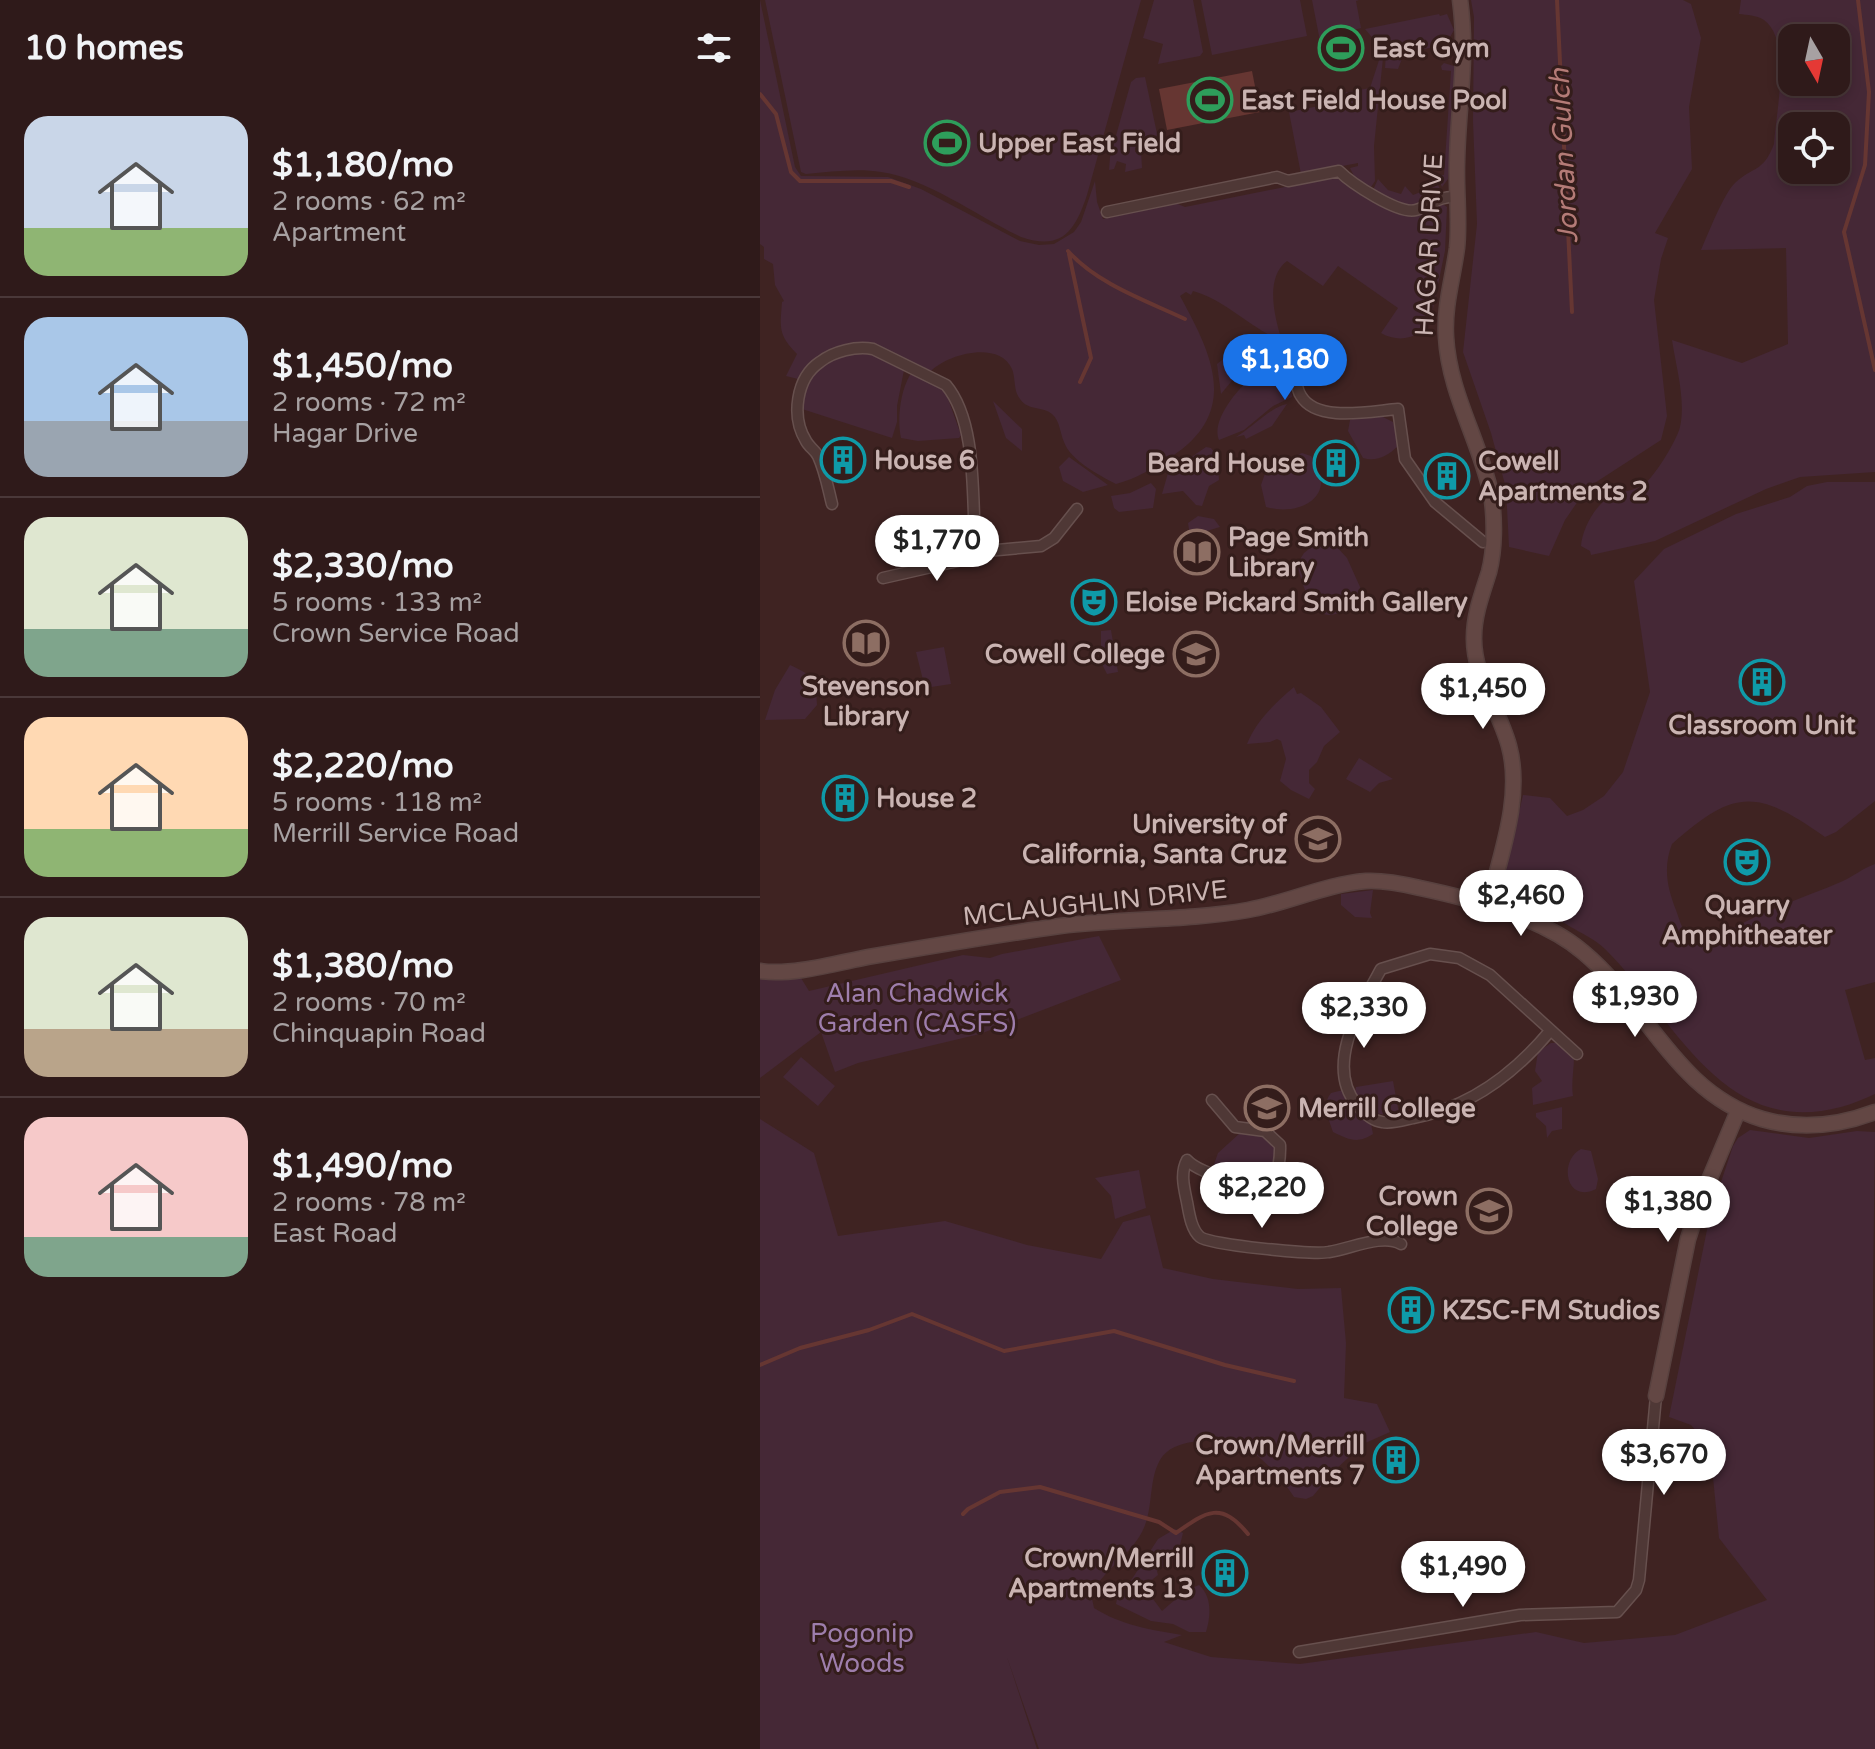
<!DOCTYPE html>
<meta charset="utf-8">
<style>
:root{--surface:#2f1a1a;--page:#372323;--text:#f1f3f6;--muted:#a7a1a2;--line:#4a3839;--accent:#1a73e8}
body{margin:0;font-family:"Varela Round",sans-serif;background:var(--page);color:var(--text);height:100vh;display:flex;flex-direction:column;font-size:30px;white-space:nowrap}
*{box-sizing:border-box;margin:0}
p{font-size:26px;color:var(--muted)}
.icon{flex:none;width:44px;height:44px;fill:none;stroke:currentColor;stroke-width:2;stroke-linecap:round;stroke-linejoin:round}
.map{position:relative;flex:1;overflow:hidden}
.details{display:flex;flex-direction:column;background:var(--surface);width:760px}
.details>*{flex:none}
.needle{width:52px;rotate:171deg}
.fabs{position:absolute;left:1018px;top:24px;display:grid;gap:16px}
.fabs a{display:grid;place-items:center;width:72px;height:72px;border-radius:16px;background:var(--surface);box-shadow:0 4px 12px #0003,0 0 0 2px var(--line);font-size:40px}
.price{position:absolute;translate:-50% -68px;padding:0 18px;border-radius:28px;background:#fff;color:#222;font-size:26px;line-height:52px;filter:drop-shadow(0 2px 4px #0008)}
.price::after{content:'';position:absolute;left:50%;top:48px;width:24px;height:18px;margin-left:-12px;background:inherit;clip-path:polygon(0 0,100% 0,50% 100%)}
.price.selected{background:var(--accent);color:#fff}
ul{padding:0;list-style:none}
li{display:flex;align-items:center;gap:24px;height:200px;padding:0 24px}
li+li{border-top:2px solid var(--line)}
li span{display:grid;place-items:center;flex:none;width:224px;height:160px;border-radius:24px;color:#555}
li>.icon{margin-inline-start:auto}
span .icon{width:96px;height:96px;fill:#fffc;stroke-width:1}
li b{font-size:34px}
h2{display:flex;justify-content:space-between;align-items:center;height:96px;padding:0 24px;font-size:34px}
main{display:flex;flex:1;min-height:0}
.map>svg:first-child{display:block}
.green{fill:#452836;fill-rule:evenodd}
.water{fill:#663632}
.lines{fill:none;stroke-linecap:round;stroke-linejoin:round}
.stream{stroke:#663632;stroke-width:4}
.street-casing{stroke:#67504e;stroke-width:13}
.secondary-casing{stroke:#58413f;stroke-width:17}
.street{stroke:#4f3836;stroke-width:10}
.secondary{stroke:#634744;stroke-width:14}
.labels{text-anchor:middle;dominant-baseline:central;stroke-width:6;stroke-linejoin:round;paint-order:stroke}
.poi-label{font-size:26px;font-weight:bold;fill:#cab4b2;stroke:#341d1b;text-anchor:start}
.street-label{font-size:26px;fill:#cab4b2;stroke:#341d1b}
.park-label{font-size:26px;fill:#9e7eac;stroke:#341d1b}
.water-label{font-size:28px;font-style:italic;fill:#b47b77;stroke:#341d1b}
</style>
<main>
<section class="details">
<h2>10 homes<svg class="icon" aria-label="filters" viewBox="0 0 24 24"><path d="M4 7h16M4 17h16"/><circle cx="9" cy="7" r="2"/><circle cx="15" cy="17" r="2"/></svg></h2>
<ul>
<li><span style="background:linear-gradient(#c9d6e8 70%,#8fb573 0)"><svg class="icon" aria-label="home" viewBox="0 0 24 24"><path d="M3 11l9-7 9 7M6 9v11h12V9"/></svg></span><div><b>$1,180/mo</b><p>2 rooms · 62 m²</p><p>Apartment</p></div></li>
<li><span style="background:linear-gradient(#a9c7e8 65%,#9aa5b1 0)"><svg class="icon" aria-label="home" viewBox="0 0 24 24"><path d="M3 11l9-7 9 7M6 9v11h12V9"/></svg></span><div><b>$1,450/mo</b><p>2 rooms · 72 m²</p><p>Hagar Drive</p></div></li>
<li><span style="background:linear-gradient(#dfe7d0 70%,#7fa58c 0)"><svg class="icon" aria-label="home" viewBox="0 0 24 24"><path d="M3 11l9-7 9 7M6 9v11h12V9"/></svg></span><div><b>$2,330/mo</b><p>5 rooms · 133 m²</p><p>Crown Service Road</p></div></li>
<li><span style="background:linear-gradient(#ffd9b3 70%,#8fb573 0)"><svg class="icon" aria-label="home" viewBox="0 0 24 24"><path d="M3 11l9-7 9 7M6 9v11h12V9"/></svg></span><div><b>$2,220/mo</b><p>5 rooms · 118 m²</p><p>Merrill Service Road</p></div></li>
<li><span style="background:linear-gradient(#dfe7d0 70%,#b9a48a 0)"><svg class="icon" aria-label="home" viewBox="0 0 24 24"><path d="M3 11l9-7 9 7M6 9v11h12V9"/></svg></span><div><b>$1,380/mo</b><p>2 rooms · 70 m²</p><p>Chinquapin Road</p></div></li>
<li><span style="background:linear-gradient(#f6c9c9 75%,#7fa58c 0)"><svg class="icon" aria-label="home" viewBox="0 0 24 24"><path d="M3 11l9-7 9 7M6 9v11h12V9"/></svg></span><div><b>$1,490/mo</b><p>2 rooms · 78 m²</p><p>East Road</p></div></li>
</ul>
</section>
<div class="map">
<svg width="1115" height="1749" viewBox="0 0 1115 1749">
<rect width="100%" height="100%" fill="#3f2322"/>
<path class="green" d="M0 0 35 167 41 176 128 177 161 189 260 241 279 245 294 244 314 232 321 222 335 181 337 202 343 219 413 202 425 207 575 177C594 188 636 221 658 215 666 213 673 206 680 202L687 207 685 251 671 318C662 338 640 344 621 333L638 308 578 266 563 286 527 261C504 278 515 319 522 341 490 328 466 300 433 291L431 295 426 292 420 296C453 356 480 412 411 457 393 468 376 479 356 484 339 475 311 461 304 442 300 433 300 421 292 414 283 406 268 411 260 399 253 390 256 379 252 369 239 340 187 354 170 372L157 368 124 348 110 345 52 364 38 379 26 376 37 354C18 335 20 328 22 302L24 301 15 285 13 264 4 259V247L0 244Z
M5 0H381L327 195C315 231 302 251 261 237 217 216 168 179 121 172 97 168 70 172 46 174L41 172Z
M394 0H433L443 52 440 56 398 64 403 44 383 38Z
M441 0H540L547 36 452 55Z
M552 0H599L596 1 601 28 594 30 595 35 560 41Z
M711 0H923L931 4 941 38 929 107 932 169 895 233 908 238 901 259 894 300 907 416 901 440 827 488 805 520 789 556 749 547 746 488 731 433 703 352 717 224 713 121 714 17Z
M981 0H1115V472L1040 477 1006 489 895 541 831 555 830 551 821 546C822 530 834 507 848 498 858 491 873 492 883 485 894 478 917 440 920 427 926 400 916 367 912 340L982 363 1028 344 1026 248 941 250C948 234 964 193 975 183 993 166 1003 173 1014 144 1016 113 1032 40 1004 20 996 15 987 15 979 14ZM1032 38H1076V82H1032ZM1032 126H1076V170H1032Z
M679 14 680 16 687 14 694 30 690 37 692 39 678 46 647 53 645 51 638 69 625 68 626 54 605 29Z
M621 54 623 58 614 146 615 181 611 187 596 180 590 168 598 166V163L541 174 529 112 584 101 582 93 610 88Z
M684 63 694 66 696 72 688 179 682 187 677 175H684L691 71 682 70 681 66Z
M385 77 399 143 375 148V152L381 151 382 168 365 172 366 164 357 161 354 169 349 170 350 157 371 82 376 78Z
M618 179 628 190 641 194 645 186 653 195 678 185 681 191C645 212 648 209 613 190Z
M94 352H113L144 370 137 406V422L132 438 42 409C44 373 61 361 94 352Z
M462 360 479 367 480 371 461 394 457 364Z
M155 374 185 390 201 435 199 438 158 441 141 438C137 420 140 392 150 375Z
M496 376C514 373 532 377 532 397L513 406 484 430 459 440C451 421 476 391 491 378L497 379Z
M233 401 262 429V451L246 438Z
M527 404 512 426 486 439 484 435 476 437C492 428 512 406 527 404Z
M603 415 621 416 633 422 638 436 637 447C627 456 617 462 603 458L588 431 590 420Z
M446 447 451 448 457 456 459 480 449 486 442 506 436 505 423 491 402 494 408 473Z
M542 453 551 456C580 495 541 517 506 507L501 485 507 468Z
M309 457 348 485 323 492 303 481 299 467Z
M1067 482H1115V801L1076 832 1065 837C997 789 975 788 912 844 903 867 907 887 916 910 920 921 925 941 938 945 951 949 960 935 970 930 1005 910 1046 897 1083 881 1094 876 1103 868 1115 864V982L1085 990 1105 1060 1115 1058V1094C1104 1099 1092 1104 1081 1107 961 1139 914 1017 845 949 835 939 821 933 809 926 787 912 765 898 742 884L763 795 790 798 807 816 823 810 844 796 863 772 890 692 874 581 904 549 976 514 1030 497 1047 486Z
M391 483 396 489 393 508 359 512 354 508 351 496 370 493Z
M438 516 454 519 460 527 430 536 428 523Z
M554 545 576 546 587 558 605 598C595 603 583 614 570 615 550 616 541 579 537 564L544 553Z
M351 630 358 672 347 674 341 662V631Z
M184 647 191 684 165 688 156 652Z
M30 665C55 677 56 677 57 705L45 719 5 720 15 690Z
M534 687 537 694 541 693 561 707 580 732 564 746 557 762 549 770V783L555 789 549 799 531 790 520 781 526 759 521 741 517 739 510 742 487 744C496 721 515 703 534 687Z
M599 758 633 779 619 783 610 792 586 779Z
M613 890 610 913 612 918 595 917 581 905V894Z
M339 936 361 980 220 1034 98 1063 75 1072 61 1032 0 1078V979L41 978 49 991 203 955 230 958 242 954Z
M791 1043H799L814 1056C814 1070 811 1083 813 1096L773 1105 772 1088 782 1081 775 1071 778 1052Z
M41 1057 75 1086 58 1106 23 1077Z
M633 1081 639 1113C616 1118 609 1111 594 1095L596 1087Z
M583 1090 600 1116 611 1124 613 1134C597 1144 590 1140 573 1132 569 1119 561 1105 571 1093Z
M802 1107V1129L792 1131 787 1138 786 1126 776 1117V1113Z
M0 1119 54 1153 78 1236 185 1221 267 1245 341 1259 363 1222 390 1215 403 1268 453 1279 538 1289 581 1288 586 1343 584 1398 617 1404 630 1432 603 1444 573 1472 553 1496 546 1499 534 1497C522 1478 497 1450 475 1443 462 1439 446 1441 432 1442 420 1444 407 1448 400 1460 388 1481 394 1509 382 1532 370 1555 344 1570 331 1594L334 1608C361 1625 391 1630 422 1635L404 1642 451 1657 540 1664 776 1632 824 1643 915 1635 1007 1600 959 1538 950 1447 931 1425 909 1417 950 1215 973 1146 978 1138 990 1130 1049 1138 1097 1131 1115 1132 1113 1288 1115 1749H279L247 1657 277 1749H0Z
M480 1133 505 1135 516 1150 510 1185 505 1193 483 1197 452 1170 458 1153Z
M821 1149 831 1151 838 1179 836 1189C806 1204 798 1161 821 1149Z
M379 1170 386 1208 355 1219 351 1196 335 1178Z
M415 1529 423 1533 417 1557 397 1571 398 1575 388 1583 393 1592 390 1595 402 1611 425 1591 439 1585C452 1596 451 1616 446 1632H429L413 1624 391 1621 356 1604 359 1589 370 1582 398 1539Z"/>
<path class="water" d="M492 71 500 112 407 130 399 89Z"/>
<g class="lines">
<path class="stream" d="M797 0 812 312
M1098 0 1109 92 1105 165 1084 232 1115 370
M0 94 16 114 31 172 40 181H131L149 187
M308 251C337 284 387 301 425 319
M309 254 331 358 320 382
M0 1365 40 1348 109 1330 152 1314 244 1351 354 1331 465 1365 534 1381
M203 1514 208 1509 240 1492 280 1487 399 1522 416 1533C447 1511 461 1501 488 1534"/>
<g class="street-casing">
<path id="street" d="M347 212 517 177 528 181 579 171C591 183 639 215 656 210 673 205 676 196 697 197
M535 371C536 379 536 389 541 396 557 423 611 411 638 409L645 459 675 502 723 542
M72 504C68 488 65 471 58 456 55 450 49 447 46 441 31 417 36 378 60 362 74 351 96 346 113 349L186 385C219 424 211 505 216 552
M123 578 202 560 216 552 281 546 294 538 317 509
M790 1031C754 1074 709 1108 653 1118 644 1120 632 1124 622 1122 613 1121 603 1112 597 1105 564 1066 600 1007 621 969L670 954 699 958 730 975 817 1054
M452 1100 475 1127 505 1131 520 1145C521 1169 511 1215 478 1197 469 1192 463 1182 454 1176 445 1170 435 1169 427 1160 420 1173 424 1188 427 1202 429 1213 431 1229 440 1237 450 1245 554 1255 569 1252 590 1249 623 1233 641 1244
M539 1652 760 1615 857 1612 876 1590 879 1580 896 1396"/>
</g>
<g class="secondary-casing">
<path id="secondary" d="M700 0C708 58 698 106 697 163 696 191 700 220 697 248 693 278 684 306 686 337 689 393 720 441 731 494 735 518 735 549 729 572 722 594 714 615 714 637 713 676 739 709 749 746 763 797 740 856 728 906
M0 971C31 976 77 963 108 957 172 946 236 935 300 926 363 918 426 921 488 910 527 903 566 884 606 881 624 880 643 884 660 888 712 899 782 917 823 952 888 1006 916 1093 1002 1119 1040 1130 1078 1126 1115 1112
M896 1396 928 1239 941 1199 978 1111"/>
</g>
<use href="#street" class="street"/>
<use href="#secondary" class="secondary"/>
</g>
<defs>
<g id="stadium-ring" transform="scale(2.3)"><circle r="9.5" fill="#341d1b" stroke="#2e9e5b" stroke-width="1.5"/><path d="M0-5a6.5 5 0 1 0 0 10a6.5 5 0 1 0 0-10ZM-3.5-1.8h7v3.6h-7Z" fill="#2e9e5b"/></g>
<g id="building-ring" transform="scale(2.3)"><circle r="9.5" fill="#341d1b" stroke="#0f9aa8" stroke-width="1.5"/><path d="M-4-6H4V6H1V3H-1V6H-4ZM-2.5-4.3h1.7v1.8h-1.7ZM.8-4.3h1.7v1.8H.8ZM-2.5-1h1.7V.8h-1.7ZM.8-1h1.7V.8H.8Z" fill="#0f9aa8"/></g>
<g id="library-ring" transform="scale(2.3)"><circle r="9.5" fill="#341d1b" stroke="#8d6e63" stroke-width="1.5"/><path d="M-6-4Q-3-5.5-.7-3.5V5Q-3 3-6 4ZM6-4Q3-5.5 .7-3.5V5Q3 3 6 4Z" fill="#8d6e63"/></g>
<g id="theatre-ring" transform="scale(2.3)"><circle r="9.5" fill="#341d1b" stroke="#0f9aa8" stroke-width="1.5"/><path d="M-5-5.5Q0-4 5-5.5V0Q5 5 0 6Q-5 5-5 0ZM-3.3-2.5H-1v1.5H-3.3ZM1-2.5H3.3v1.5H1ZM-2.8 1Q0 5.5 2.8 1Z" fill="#0f9aa8"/></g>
<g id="university-ring" transform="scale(2.3)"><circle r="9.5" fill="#341d1b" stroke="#8d6e63" stroke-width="1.5"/><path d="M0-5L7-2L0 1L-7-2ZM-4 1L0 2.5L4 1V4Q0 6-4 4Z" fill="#8d6e63"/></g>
</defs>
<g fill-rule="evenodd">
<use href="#stadium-ring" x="581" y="48"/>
<use href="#stadium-ring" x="450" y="100"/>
<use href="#stadium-ring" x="187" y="143"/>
<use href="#building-ring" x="83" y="460"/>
<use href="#building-ring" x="576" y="463"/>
<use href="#building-ring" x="687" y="476"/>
<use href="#library-ring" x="437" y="552"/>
<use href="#theatre-ring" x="334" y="602"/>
<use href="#library-ring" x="106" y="643"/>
<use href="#university-ring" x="436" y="654"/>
<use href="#building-ring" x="1002" y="682"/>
<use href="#building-ring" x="85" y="798"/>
<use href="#university-ring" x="558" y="839"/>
<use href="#theatre-ring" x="987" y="862"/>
<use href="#university-ring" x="507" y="1108"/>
<use href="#university-ring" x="729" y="1211"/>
<use href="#building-ring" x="651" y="1310"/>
<use href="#building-ring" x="636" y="1460"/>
<use href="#building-ring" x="465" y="1573"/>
</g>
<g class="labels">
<g class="poi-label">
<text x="612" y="48">East Gym</text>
<text x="481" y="100">East Field House Pool</text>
<text x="218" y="143">Upper East Field</text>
<text x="114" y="460">House 6</text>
<text x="718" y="461">Cowell<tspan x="718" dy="30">Apartments 2</tspan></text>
<text x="545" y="463" text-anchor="end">Beard House</text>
<text x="468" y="537">Page Smith<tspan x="468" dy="30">Library</tspan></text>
<text x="365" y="602">Eloise Pickard Smith Gallery</text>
<text x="405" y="654" text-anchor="end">Cowell College</text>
<text x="106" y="686" text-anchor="middle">Stevenson<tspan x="106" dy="30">Library</tspan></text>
<text x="1002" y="725" text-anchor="middle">Classroom Unit</text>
<text x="116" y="798">House 2</text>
<text x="527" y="824" text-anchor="end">University of<tspan x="527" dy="30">California, Santa Cruz</tspan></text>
<text x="987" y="905" text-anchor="middle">Quarry<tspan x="987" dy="30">Amphitheater</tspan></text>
<text x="538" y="1108">Merrill College</text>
<text x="698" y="1196" text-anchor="end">Crown<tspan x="698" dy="30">College</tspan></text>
<text x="682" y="1310">KZSC-FM Studios</text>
<text x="605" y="1445" text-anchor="end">Crown/Merrill<tspan x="605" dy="30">Apartments 7</tspan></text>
<text x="434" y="1558" text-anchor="end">Crown/Merrill<tspan x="434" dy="30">Apartments 13</tspan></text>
</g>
<g class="street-label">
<text transform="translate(669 245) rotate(-87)">HAGAR DRIVE</text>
<text transform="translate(335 903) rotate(-6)">MCLAUGHLIN DRIVE</text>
</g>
<g class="park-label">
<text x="157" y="993">Alan Chadwick<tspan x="157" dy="30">Garden (CASFS)</tspan></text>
<text x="102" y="1633">Pogonip<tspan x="102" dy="30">Woods</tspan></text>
</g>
<g class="water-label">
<text transform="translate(804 156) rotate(-93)">Jordan Gulch</text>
</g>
</g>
</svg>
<div class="fabs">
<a><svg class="needle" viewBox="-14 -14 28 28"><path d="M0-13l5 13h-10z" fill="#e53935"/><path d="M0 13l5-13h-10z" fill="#a7a1a2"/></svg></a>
<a><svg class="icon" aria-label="locate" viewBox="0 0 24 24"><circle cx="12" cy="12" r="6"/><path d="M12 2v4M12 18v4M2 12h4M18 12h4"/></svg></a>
</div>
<b class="price selected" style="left:525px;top:402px">$1,180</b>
<b class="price" style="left:177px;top:583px">$1,770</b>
<b class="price" style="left:723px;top:731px">$1,450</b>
<b class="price" style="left:761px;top:938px">$2,460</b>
<b class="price" style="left:875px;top:1039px">$1,930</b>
<b class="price" style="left:604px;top:1050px">$2,330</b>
<b class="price" style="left:502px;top:1230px">$2,220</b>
<b class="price" style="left:908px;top:1244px">$1,380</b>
<b class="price" style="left:904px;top:1497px">$3,670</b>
<b class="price" style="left:703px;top:1609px">$1,490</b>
</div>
</main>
